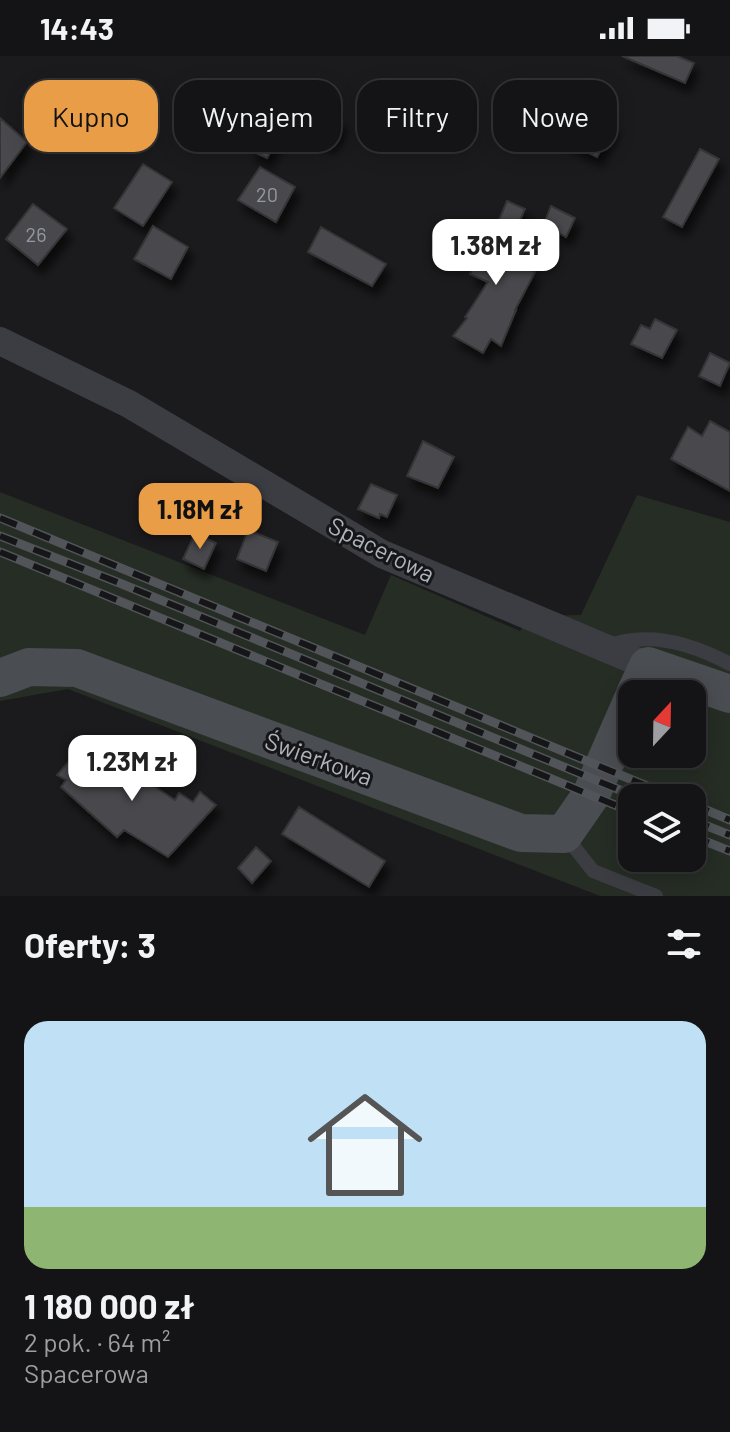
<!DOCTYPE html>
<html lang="pl">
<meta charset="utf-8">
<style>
:root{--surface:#141416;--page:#1d1d1f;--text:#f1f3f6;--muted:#9d9ea1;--line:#333335;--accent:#e99d47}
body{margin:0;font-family:Barlow,sans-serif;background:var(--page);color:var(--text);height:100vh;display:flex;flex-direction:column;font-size:30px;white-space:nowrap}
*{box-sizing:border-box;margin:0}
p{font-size:26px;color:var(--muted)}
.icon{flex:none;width:44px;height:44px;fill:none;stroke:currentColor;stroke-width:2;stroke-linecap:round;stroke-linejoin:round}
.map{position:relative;height:840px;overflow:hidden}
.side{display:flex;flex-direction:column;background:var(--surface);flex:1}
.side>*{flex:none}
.guide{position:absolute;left:24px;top:24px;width:682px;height:72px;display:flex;gap:16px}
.needle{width:52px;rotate:22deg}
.fabs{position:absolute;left:618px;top:624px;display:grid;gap:16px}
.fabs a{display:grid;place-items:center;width:88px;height:88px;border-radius:16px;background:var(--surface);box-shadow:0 4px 20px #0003,0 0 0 2px var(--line);font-size:40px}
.price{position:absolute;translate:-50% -68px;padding:0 18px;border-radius:16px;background:#fff;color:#222;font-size:26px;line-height:52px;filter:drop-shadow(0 2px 4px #0008)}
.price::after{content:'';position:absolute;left:50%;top:48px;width:24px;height:18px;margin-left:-12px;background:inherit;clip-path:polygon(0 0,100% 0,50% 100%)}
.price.selected{background:var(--accent);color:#111}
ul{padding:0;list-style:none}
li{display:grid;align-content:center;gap:16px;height:424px;padding:0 24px}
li+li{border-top:2px solid var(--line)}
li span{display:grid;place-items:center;height:248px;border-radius:24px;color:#555}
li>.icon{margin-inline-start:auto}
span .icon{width:144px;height:144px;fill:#fffc;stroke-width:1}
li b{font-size:34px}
h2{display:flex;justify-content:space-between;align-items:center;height:96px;padding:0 24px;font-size:34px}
.pill{padding:0 28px;border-radius:24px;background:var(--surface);box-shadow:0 4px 20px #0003,0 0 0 2px var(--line);font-size:28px;line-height:72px}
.pill.selected{background:var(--accent);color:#111}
.status{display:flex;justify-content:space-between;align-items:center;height:56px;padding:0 40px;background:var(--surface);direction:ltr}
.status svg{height:22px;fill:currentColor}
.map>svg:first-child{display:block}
.green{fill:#252d25;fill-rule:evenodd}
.building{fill:#48494d;stroke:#353539;stroke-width:2;filter:url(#shadow)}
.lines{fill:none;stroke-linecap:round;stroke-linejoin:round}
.lane{stroke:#3c3d42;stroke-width:14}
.street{stroke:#3c3d42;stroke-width:28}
.secondary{stroke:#4a4d51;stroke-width:38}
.rail-casing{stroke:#515458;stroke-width:9}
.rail{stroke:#161618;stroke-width:6;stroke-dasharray:18;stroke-linecap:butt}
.labels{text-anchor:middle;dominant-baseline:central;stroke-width:6;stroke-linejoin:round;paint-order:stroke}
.number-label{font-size:20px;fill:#9499a0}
.street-label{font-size:24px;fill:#aeb4bb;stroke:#161618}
</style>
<div class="status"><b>14:43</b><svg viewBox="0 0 49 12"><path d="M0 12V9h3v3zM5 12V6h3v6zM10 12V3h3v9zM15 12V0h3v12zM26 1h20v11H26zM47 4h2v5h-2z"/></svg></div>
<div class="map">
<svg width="730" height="840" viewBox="0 0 730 840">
<defs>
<filter id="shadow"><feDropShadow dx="5" dy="9" stdDeviation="4" flood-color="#0009"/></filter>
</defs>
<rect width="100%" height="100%" fill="#1b1b1d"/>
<path class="green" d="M0 436 365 579 391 519 520 575 529 560 581 559 637 439 730 466V840H600L68 633 0 645ZM632 638H692V698H632ZM632 742H692V802H632Z"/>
<path class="building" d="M622 0H677L694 7 685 27Z
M280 43 308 54 311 48 342 66 330 89 287 67 267 102 250 94Z
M581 48 599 58 598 60 614 69 597 101 552 78 563 55 574 61Z
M0 62 27 86 0 122Z
M700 93 719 103 682 171 663 161Z
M143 108 172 126 143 170 114 152Z
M260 111 295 131 276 166 238 144Z
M507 145 525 153 503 201 535 216 515 254H516L501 290 491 283 483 297 453 280 467 262 465 261 488 226 470 218 484 192 487 193Z
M33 148 67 173 38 209 6 183Z
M551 150 575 162 566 181 544 168Z
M153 170 188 191 171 223 134 203Z
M321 171 386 208 372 230 308 196Z
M655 263 677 274 662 302 631 288 641 269 650 273Z
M710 297 730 307 720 330 699 320Z
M710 365 730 376V435L671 403 688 371 702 380Z
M423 385 454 401 438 432 407 420Z
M371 428 397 439 387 461 380 458 379 462 358 453Z
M248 474 278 486 266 515 237 503Z
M195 477 216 487 204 513 183 503Z
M82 690 130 726 136 718 175 744 179 737 193 746 200 736 216 749 168 801 124 774 117 781 61 731 66 724 57 719Z
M299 751 385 805 369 831 282 778Z
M256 791 271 805 252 827 238 812Z"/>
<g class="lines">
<path class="lane" d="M608 590C616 588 624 584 633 584 667 580 700 592 730 608
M564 778 593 815 656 840"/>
<path class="street" d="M0 285 129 348 382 498 648 610"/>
<path class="secondary" d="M0 622 29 611 77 612 521 777 564 778 591 739 632 645
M635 638 648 610 730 638"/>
<g class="rail-casing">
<path id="rail" d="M0 462 676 742
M0 480 122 528 639 742
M0 496 632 756
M692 748 730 764
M692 764 730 779
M692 780 730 795"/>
</g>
<use href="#rail" class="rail"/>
</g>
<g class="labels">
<g class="number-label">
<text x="267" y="138">20</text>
<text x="36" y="178">26</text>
</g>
<g class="street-label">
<text transform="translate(382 493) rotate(27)">Spacerowa</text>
<text transform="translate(319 702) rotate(20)">Świerkowa</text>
</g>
</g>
</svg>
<div class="fabs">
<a><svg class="needle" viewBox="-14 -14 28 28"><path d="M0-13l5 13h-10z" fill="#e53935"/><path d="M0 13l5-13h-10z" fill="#9d9ea1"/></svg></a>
<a><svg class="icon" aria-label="layers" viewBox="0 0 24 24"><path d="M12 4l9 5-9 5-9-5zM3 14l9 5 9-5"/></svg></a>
</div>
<b class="price" style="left:496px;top:231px">1.38M zł</b>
<b class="price selected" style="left:200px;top:495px">1.18M zł</b>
<b class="price" style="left:132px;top:747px">1.23M zł</b>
<div class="guide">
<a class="pill selected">Kupno</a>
<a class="pill">Wynajem</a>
<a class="pill">Filtry</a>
<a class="pill">Nowe</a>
</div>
</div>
<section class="side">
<h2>Oferty: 3<svg class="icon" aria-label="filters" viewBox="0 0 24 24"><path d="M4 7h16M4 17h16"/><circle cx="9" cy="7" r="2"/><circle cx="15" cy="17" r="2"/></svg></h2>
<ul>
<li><span style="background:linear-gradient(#bfe0f5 75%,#8fb573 0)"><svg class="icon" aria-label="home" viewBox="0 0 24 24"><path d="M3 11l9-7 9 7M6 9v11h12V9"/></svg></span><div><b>1 180 000 zł</b><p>2 pok. · 64 m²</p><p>Spacerowa</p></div></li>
</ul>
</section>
